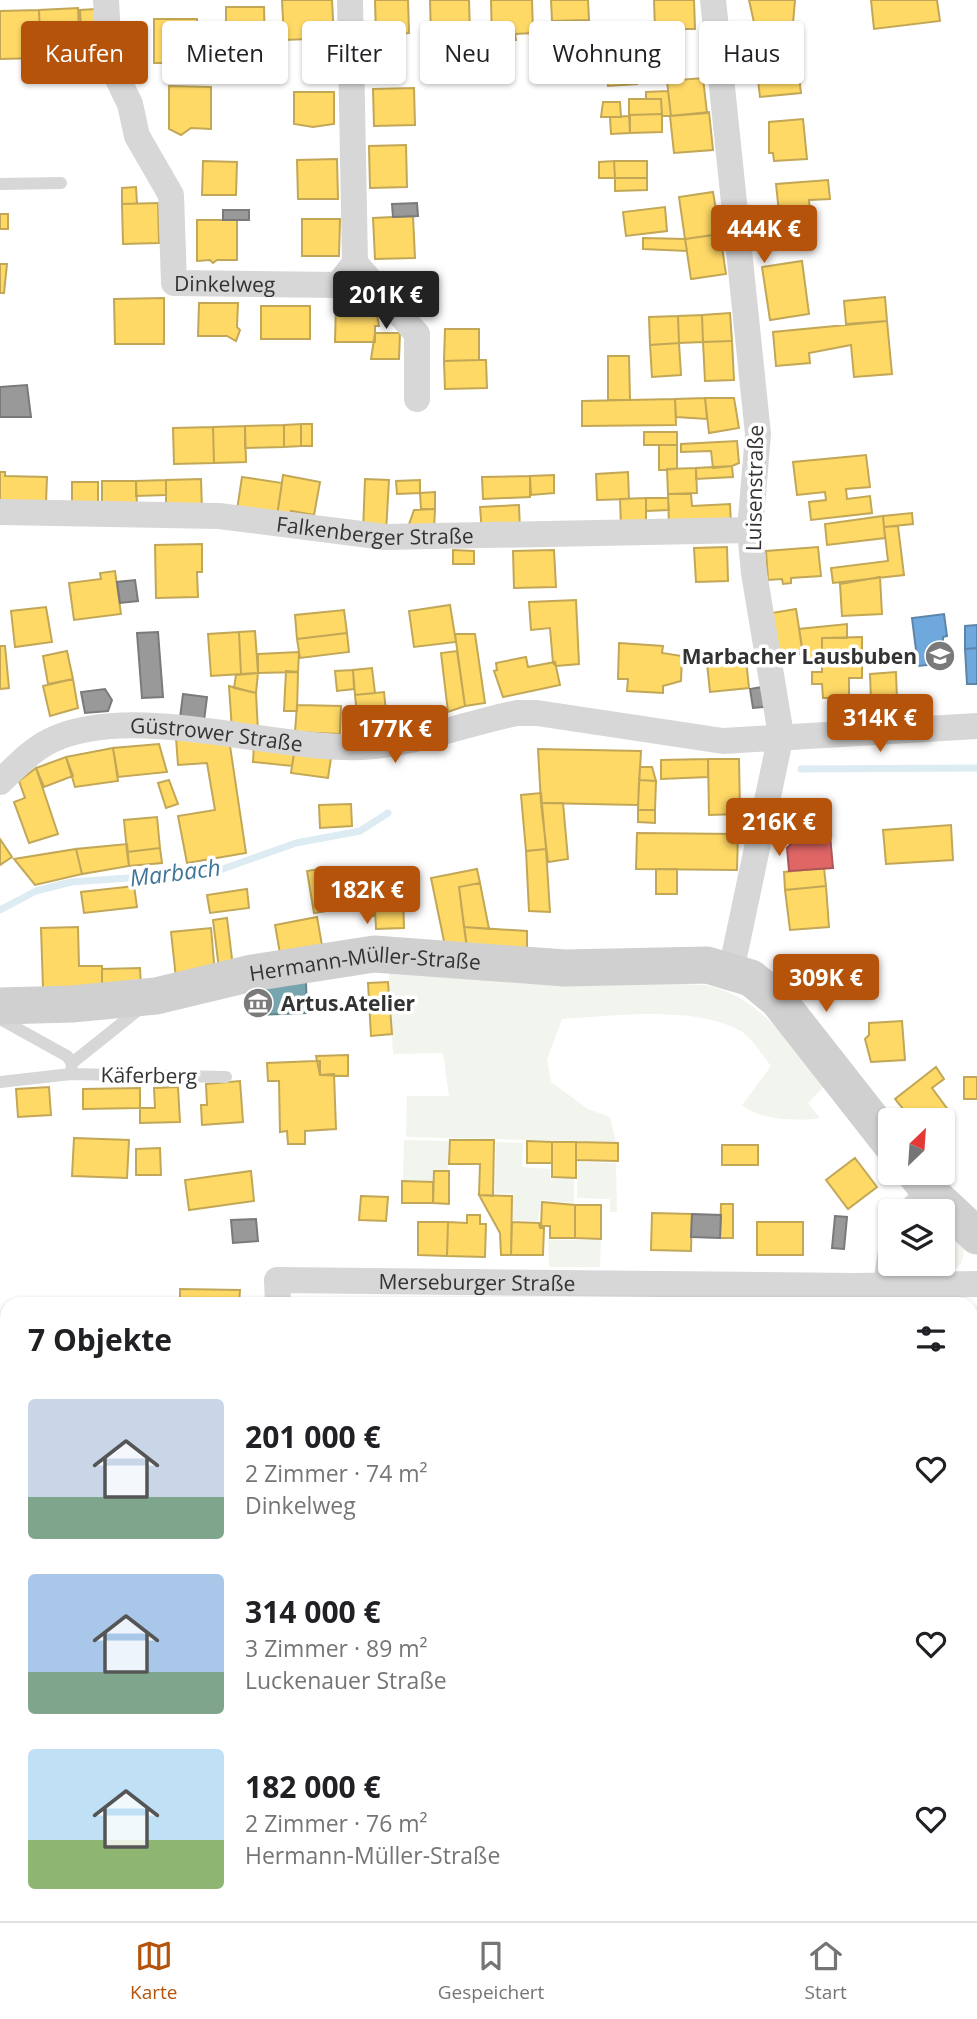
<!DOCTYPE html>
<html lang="de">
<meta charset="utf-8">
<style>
:root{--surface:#fff;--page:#f6f6f6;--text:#202124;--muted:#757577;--line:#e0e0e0;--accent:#b45309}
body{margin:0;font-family:"Open Sans",sans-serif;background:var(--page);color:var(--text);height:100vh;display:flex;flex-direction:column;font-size:26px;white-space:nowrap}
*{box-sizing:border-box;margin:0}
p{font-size:23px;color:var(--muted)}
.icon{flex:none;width:38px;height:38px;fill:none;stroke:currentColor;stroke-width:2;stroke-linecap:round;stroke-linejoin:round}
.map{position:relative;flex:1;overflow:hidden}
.panel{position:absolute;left:0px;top:1297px;width:978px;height:625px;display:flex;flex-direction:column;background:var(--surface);border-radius:21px 21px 0 0;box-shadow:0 2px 5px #0004}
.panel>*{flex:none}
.banner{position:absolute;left:21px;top:21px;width:936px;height:63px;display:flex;gap:14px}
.needle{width:46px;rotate:25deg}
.controls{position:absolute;left:878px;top:1108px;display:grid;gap:14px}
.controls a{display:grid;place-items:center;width:77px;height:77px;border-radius:7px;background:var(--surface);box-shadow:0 2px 5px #0004;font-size:35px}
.price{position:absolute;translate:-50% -60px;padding:0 16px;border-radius:7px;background:var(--accent);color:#fff;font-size:23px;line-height:46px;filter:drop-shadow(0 2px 4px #0008)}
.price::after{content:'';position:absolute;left:50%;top:42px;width:21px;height:16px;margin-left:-10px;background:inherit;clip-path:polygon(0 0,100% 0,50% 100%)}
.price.selected{background:#222;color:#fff}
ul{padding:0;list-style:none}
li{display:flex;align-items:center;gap:21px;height:175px;padding:0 28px}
li span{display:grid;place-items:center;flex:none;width:196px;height:140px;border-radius:7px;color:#555}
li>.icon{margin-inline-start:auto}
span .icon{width:84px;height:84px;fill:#fffc;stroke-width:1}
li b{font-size:30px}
h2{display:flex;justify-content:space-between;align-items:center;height:84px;padding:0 28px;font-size:30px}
.tag{padding:0 24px;border-radius:7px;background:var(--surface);box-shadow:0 2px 5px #0004;font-size:24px;line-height:63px}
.tag.selected{background:var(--accent);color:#fff}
.dock{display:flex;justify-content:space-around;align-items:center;height:98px;border-top:2px solid var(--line);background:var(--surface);font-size:19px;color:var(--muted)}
.dock a{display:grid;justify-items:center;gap:4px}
.dock .selected{color:var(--accent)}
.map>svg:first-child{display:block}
.green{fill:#f1f5ed}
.homes{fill:#ffd966;stroke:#c2a757;stroke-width:2}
.shops{fill:#e06666;stroke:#ac5757;stroke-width:2}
.schools{fill:#6fa8dc;stroke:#5d85a9;stroke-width:2}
.public{fill:#76a5af;stroke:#62838a;stroke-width:2}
.industry{fill:#999;stroke:#7a7a7a;stroke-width:2}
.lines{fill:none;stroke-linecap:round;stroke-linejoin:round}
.stream{stroke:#ddebf3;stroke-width:7}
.lane{stroke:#d7d7d7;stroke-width:12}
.street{stroke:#d7d7d7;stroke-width:26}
.secondary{stroke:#d0d0d0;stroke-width:37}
.labels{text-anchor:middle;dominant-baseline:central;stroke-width:7;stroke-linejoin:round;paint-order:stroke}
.street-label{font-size:21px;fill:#333;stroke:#fff}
.poi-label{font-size:21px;font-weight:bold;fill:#333;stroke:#fff;text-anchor:end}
.water-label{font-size:23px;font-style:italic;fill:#3f7597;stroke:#fff}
</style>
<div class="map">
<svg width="977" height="1921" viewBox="0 0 977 1921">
<rect width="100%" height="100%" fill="#fff"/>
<path class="green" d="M389 973 705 985C763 997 788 1044 824 1086L808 1103 820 1118C800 1122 756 1119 742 1105L771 1066C762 1055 751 1036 739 1030 691 1005 614 1016 562 1019L547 1059 551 1082 588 1109 610 1117 616 1142 406 1137 407 1096H449L443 1053 393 1054Z
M404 1140 449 1141 448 1171H433V1181L403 1180Z
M496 1142 523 1143 522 1167 550 1169V1179H574V1203L541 1200 538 1221 513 1220V1194L495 1193Z
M578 1162 616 1163 617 1212H610V1199L577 1198Z
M943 1225 962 1240C970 1278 942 1272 916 1272L909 1264H943Z
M548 1240H601L600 1267H549Z"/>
<path class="homes" d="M282 0H332L334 38 284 40Z
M375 0H408L409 33 376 35Z
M430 0H469L470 34 431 36Z
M491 0H532L533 33 515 34 516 40H492Z
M551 0H588L589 20 552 21Z
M654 0H694L695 29H655Z
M749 0H795L793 23 755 27Z
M871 0H937L940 21 874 29Z
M226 7H264L265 47H226Z
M78 8 80 57 41 58 39 10Z
M96 9 97 47H82L80 10Z
M39 10 41 58 0 59V11Z
M154 19H197L196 63H154Z
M797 22 798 32 779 35 777 25Z
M795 34 796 45 773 48 772 36Z
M796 45 798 69 757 72 755 49Z
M83 52H96L97 80H83Z
M637 68V84L608 86 607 69Z
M798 69 801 93 760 97 757 72Z
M703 78 707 113 671 116 667 81Z
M169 86 211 87V129L191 128 181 135 169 129Z
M414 88 415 125 374 126 373 89Z
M668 91 671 116H662L661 99H646V92Z
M294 92H334V124L313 127 294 124Z
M629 99H661L662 114 629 115Z
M603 102H620L621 117H601Z
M709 112 713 150 674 153 670 116Z
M662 114V132L630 133 629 115Z
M630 116V133L611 134 610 117Z
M803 119 807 159 774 161 773 153H769V122Z
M406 145 407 187 370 188 369 146Z
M337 159 338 199H298L297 160Z
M203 161 237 162 236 195H202Z
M614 161H647V178H615Z
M614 161 615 178H599V162Z
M615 178H647V190L615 191Z
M828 180 830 199 809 200 811 220 780 222 776 184Z
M136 187 137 204H122V188Z
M713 192 720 234 685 239 679 197Z
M158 203 159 243 123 244 122 204Z
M665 207 667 231 626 236 623 212Z
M0 214H8V229H0Z
M413 216 415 258 375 259 373 218Z
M302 219H340L339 256H302Z
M197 220H237V260H217L213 263 210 260 197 261Z
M720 234 726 274 691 279 685 239Z
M643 238 685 239 687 251 643 249Z
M802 261 809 314 770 320 762 267Z
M0 264H7L4 293H0Z
M885 297 887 321 846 324 844 301Z
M164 298V344H115L114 299Z
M199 303H238L237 327 240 330 236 341 227 336H198Z
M336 303H375L379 326H375V342H335Z
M261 306H310V339H261Z
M730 313 732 341 703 342 702 315Z
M702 315 703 342 679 343 678 316Z
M678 316 679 343 650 345 649 317Z
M887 321 892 374 854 377 851 345 809 353 810 363 776 366 773 332Z
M445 329H479V360L444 361Z
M375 333H400L399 359H371Z
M732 341 734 380 705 381 703 342Z
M679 343 681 375 652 377 650 345Z
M608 356H629L630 400H608Z
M479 360H486L487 388 445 389 444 361Z
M705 398 707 419 676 417 675 399Z
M705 398H734L739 428 709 433Z
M675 399 676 425 582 426V401Z
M301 424H312V446H301Z
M301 424V446L284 447V425Z
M284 425V447L245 448V426Z
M245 426 246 462 214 463 213 427Z
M213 427 214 463 174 464 173 428Z
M644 432H677V445H644Z
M737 441 739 463 732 466 713 468 711 451 681 452V444Z
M659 445H677V469L659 470Z
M866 455 870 487 846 489 847 499 870 496 872 513 811 520 809 502 826 500 825 492 797 495 793 462Z
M732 466 733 477 696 479V468Z
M696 468 697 493 668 494 667 469Z
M0 472H5V476L47 477 46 503H0Z
M628 472 629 499 597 500 596 474Z
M283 475 320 482 314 515 291 511 290 518 277 516Z
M554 475V493L531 495 530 476Z
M530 476V497L483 499 482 477Z
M242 477 282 483 277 516 237 510Z
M201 479 202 510 166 511V480Z
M365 479 389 480 386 532 363 531Z
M166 480V495L136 496V481Z
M420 480V493L397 494 396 481Z
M102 481H136L137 505 102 506Z
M72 482H98V508H72Z
M435 492V509H421L420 493Z
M668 494H691L692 506 730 504 731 525 669 527Z
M646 498H668L669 510 646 511Z
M646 498V525L621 526 620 499Z
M519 505 520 531 482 533 480 507Z
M435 509 434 529 406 533 414 510Z
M912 513 913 524 884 527 883 516Z
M883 516 885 538 827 545 825 524Z
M898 526 904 575 833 583 831 568 888 561 884 527Z
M202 544V572H197L198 597 156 598 155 545Z
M727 547 728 581 696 582 694 548Z
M818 547 821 576 791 578V583L783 584 782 579 768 580 766 551Z
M453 550 474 551V564H453Z
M554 550 556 587 514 588 513 551Z
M115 571 121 614 74 620 69 583 101 579 100 573Z
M880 577 882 614 842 616 840 584Z
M576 600 579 664 556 666 553 663 550 628 531 630 529 602Z
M450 605 456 642 414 647 409 611Z
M46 607 52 642 15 647 11 611Z
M796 609 803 653 780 657 772 613Z
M344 610 347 633 297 639 295 615Z
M847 624V638H822V661L804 662 799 629Z
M255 631 258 673 241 674 239 632Z
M239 632 241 674 211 676 208 634Z
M347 633 349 652 300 658 297 639Z
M455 634H475L485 703 465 706Z
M862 637V678H849V698H823L822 684H812V672H822V638Z
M619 643 663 646 662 653 682 656 681 681 663 686V693L627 691 628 679H618Z
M0 646H5L9 688 0 689Z
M745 650 749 688 710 692 706 654Z
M67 651 73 679 48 684 43 656Z
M457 651 465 706 448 712 441 653Z
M299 652 298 672 258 673V654Z
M526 657 528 667 555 662 560 685 503 697 494 671 497 670 496 663Z
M372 668 375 693 355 695 353 670Z
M353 670 354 689 337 691 335 671Z
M286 671 298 672 297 711H284Z
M896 672 897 700 871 701 870 674Z
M258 673 256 693 234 688 236 675Z
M73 679 78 708 50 716 43 686Z
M229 686 256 693 258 732 232 730Z
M384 692 388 731 359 734 355 695Z
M297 705 341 706 340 734 295 732Z
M176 738 229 739 246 853 187 863 178 816 215 810 207 763 178 765Z
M159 744 167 772 118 777 113 748Z
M254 744 295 748 292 766 253 762Z
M295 746 332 751 328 778 291 773Z
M113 748 118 781 75 787 66 757Z
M538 749 641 751 638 805 541 803Z
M66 757 73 776 44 787 36 768Z
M708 759V777L661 779V760Z
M708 759H739L740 814 709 815Z
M640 767H652L656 781 639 780Z
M36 768 58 834 29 843 14 802 25 798 19 781Z
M169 780 178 804 166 808 158 783Z
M639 780 656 781 655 810H638Z
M541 793 546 849 526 851 521 795Z
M541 803H563L568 859 548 862Z
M351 804 352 826 320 828 319 805Z
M638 810H655V823L638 822Z
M157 817 160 848 127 852 124 820Z
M951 825 953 860 886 864 883 830Z
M637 833 738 834 737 870 636 869Z
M0 839 12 857 0 865Z
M127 844 129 866 82 874 76 849Z
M160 848 162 863 129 866 127 852Z
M76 849 82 874 35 885 14 859Z
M546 849 550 912 529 911 526 851Z
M824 868 826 886 785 890 784 872Z
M320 869 327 911 314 913 307 871Z
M477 869 480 883 459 887 467 948 445 946 431 878Z
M656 869H677V894H656Z
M480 883 489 929 464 927 459 887Z
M134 886 137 907 84 913 81 892Z
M826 886 829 927 790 930 785 890Z
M247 889 249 908 210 913 207 895Z
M403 892 404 928 376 929 374 893Z
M364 893H374L375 916H365Z
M317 917 323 951 281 959 275 925Z
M227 918 233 967 219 969 213 920Z
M78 927 79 966H102V986L43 988 41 928Z
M464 927 527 931V953L467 948Z
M211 928 215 974 176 978 171 932Z
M140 968 141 986H102V969Z
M388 982 392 1034 371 1036 368 983Z
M902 1021 905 1060 871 1062 865 1039 869 1035V1023Z
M348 1055V1076L320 1075 316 1056Z
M316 1061H320V1075L334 1074 336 1129 305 1131V1144H288L287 1131 280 1132 279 1081H268L267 1063Z
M936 1067 944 1079 932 1088 949 1111 938 1120H912L895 1099Z
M964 1077H977V1099H964Z
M240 1081 243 1122 202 1125 201 1105H207L206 1084Z
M49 1087 51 1115 18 1117 16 1089Z
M178 1087 180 1122 140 1123V1108H155L154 1088Z
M140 1088V1108L83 1109V1089Z
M74 1138 129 1140 127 1178 72 1176Z
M450 1140H494L493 1196 479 1195 480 1164H449Z
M527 1141 552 1142V1163H527Z
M552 1142H576V1178L552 1177Z
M576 1142 618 1143V1161L576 1160Z
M722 1145H758V1165H722Z
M160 1148 161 1175H136V1149Z
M855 1158 877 1187 848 1209 826 1180Z
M251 1171 254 1201 189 1210 185 1180Z
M434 1171H449V1204L433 1203Z
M402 1181 433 1182V1203H402Z
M479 1195 512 1196 511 1255H501L500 1233Z
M361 1196 388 1197 386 1221 359 1220Z
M542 1202 575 1205V1238H550V1226H541Z
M721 1204H733V1238H720Z
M575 1205H601V1239L575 1238Z
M652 1213 692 1214 691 1251 651 1250Z
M467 1215H480V1224H486L485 1257 447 1256 448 1222 467 1223Z
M418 1222H448L447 1256 418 1255Z
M512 1222 539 1223 540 1228H544L543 1255H511Z
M757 1222H803V1255H757Z
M180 1289 240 1290 239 1304H180Z
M298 1298 336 1299V1304H295Z
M403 1299 433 1300V1304H403Z
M489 1300 552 1301 551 1304H488Z
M977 1407V1477L971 1444V1408Z
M0 1776H7V1810H0Z
M971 1827H977V1858L971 1857Z
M0 1839H7V1890H0Z
M372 1914H406V1921H371Z
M481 1914H530L529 1921H481Z
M547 1914H582V1921H547Z
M607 1914H647V1921H607Z
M681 1914H713V1921H681Z
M741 1914H778V1921H741Z
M792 1914H845V1921H792Z
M867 1918 936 1919V1921H867Z"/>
<path class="shops" d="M830 835 833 868 789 871 787 848 796 839Z
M971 1333H977V1395L971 1397Z"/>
<path class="schools" d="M944 614 947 636 943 637V645L935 646 937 664 918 666 912 618Z
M977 625V648L965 649V626Z
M977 648V684H967L965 649Z"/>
<path class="public" d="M306 982 307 1013 256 1015 255 984Z"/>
<path class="industry" d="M196 41H205V63H196Z
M417 203 418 216 393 217 392 204Z
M223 210H249V220H223Z
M27 385 31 417H0V387Z
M135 580 138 601 120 603 117 582Z
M158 632 163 697 142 698 137 633Z
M762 687 765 707 753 708 750 689Z
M105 689 112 700 108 711 85 713 81 692Z
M183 694 207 697 204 721 180 718Z
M692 1214 721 1215 720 1238 691 1237Z
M835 1216 847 1217 844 1249 832 1248Z
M256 1219 258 1241 233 1243 231 1220Z"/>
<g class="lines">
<path class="stream" d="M801 769 977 768
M0 910 36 891 71 882 214 872 296 843 360 831 388 813"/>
<path class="lane" d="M0 184 61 183
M0 1019 67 1056 72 1063
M71 1074 72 1063 142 1007
M0 1082 71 1074 226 1077"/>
<g class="street">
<path id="s1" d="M106 0 109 53 117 77 130 104 137 136 171 195 174 283 338 285 355 263 350 0"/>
<path d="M713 0 758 434 750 530 754 573 781 735 731 971"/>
<path d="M355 263 417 334V399"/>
<path id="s2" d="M0 512 219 516 385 537 750 530"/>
<path id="s3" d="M0 782C16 767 33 748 54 739 136 703 272 750 361 747 413 745 466 723 517 713H537L723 741 977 726"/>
<path d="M910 1211 930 1192"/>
<path d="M886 1286 891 1250"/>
<path id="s4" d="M278 1304 277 1280 856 1286 977 1284"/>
<path d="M971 1578H977"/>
<path d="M971 1875H977"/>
<path d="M317 1914V1921"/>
<path d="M34 1921V1914"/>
</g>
<g class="secondary">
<path id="s5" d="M0 1006 72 1004 156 996 252 973 374 954 565 968 707 965 751 978 778 1000 891 1144"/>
<path d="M914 1172 930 1192 977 1236"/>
</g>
</g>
<defs>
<g id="school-disc" transform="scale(1.575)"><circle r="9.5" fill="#7a7a7a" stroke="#fff"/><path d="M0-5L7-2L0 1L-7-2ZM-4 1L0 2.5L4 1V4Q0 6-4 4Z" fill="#fff"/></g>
<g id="museum-disc" transform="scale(1.575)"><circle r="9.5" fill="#7a7a7a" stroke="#fff"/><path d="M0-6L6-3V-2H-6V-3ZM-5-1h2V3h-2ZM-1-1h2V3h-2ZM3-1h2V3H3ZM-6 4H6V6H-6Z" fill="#fff"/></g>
</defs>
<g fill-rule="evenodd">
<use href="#school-disc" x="940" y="656"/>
<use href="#museum-disc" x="258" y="1003"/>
</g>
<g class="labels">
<g class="street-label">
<text stroke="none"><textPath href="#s1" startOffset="348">Dinkelweg</textPath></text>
<text transform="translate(754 488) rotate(-89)">Luisenstraße</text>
<text stroke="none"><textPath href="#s2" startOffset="376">Falkenberger Straße</textPath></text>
<text stroke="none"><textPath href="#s3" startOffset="234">Güstrower Straße</textPath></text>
<text stroke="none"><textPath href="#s5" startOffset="369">Hermann-Müller-Straße</textPath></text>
<text transform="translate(149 1075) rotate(1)">Käferberg</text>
<text stroke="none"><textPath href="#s4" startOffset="224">Merseburger Straße</textPath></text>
</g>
<g class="poi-label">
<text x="917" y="656">Marbacher Lausbuben</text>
<text x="281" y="1003" text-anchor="start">Artus.Atelier</text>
</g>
<g class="water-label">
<text transform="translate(175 872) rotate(-7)">Marbach</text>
</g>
</g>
</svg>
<div class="controls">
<a><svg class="needle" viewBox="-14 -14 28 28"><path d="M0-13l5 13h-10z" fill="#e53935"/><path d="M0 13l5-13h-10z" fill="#757577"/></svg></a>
<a><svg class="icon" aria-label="layers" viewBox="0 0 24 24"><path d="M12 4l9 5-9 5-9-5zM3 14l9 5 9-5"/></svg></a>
</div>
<b class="price" style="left:764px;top:265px">444K €</b>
<b class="price selected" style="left:386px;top:331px">201K €</b>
<b class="price" style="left:880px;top:754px">314K €</b>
<b class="price" style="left:395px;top:765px">177K €</b>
<b class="price" style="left:779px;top:858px">216K €</b>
<b class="price" style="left:367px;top:926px">182K €</b>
<b class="price" style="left:826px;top:1014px">309K €</b>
<div class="banner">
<a class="tag selected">Kaufen</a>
<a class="tag">Mieten</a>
<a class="tag">Filter</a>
<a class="tag">Neu</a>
<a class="tag">Wohnung</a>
<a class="tag">Haus</a>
</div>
<section class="panel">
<h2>7 Objekte<svg class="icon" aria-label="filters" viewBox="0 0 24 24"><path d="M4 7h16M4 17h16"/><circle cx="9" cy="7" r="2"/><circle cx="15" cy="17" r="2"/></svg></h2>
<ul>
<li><span style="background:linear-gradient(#c9d6e8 70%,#7fa58c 0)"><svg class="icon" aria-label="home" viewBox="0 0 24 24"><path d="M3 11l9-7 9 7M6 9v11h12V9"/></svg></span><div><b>201 000 €</b><p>2 Zimmer · 74 m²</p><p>Dinkelweg</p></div><svg class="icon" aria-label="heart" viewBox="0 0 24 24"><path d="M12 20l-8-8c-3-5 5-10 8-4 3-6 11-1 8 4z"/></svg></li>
<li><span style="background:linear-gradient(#a9c7e8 70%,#7fa58c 0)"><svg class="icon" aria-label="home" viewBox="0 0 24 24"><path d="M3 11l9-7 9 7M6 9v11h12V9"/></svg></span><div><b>314 000 €</b><p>3 Zimmer · 89 m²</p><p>Luckenauer Straße</p></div><svg class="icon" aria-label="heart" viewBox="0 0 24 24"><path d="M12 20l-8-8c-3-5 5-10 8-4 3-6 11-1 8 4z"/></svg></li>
<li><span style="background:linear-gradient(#bfe0f5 65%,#8fb573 0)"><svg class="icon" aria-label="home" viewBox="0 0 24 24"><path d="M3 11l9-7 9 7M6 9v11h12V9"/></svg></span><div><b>182 000 €</b><p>2 Zimmer · 76 m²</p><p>Hermann-Müller-Straße</p></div><svg class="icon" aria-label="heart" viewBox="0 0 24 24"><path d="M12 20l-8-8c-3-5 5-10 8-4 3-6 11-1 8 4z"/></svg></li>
</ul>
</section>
</div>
<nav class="dock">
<a class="selected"><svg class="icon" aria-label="map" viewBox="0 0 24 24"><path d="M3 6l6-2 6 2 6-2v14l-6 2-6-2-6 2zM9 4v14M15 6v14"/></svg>Karte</a>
<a><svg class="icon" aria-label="saved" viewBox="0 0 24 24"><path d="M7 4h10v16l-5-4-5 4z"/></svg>Gespeichert</a>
<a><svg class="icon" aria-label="home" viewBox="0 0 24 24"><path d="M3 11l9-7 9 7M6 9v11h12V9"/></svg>Start</a>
</nav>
